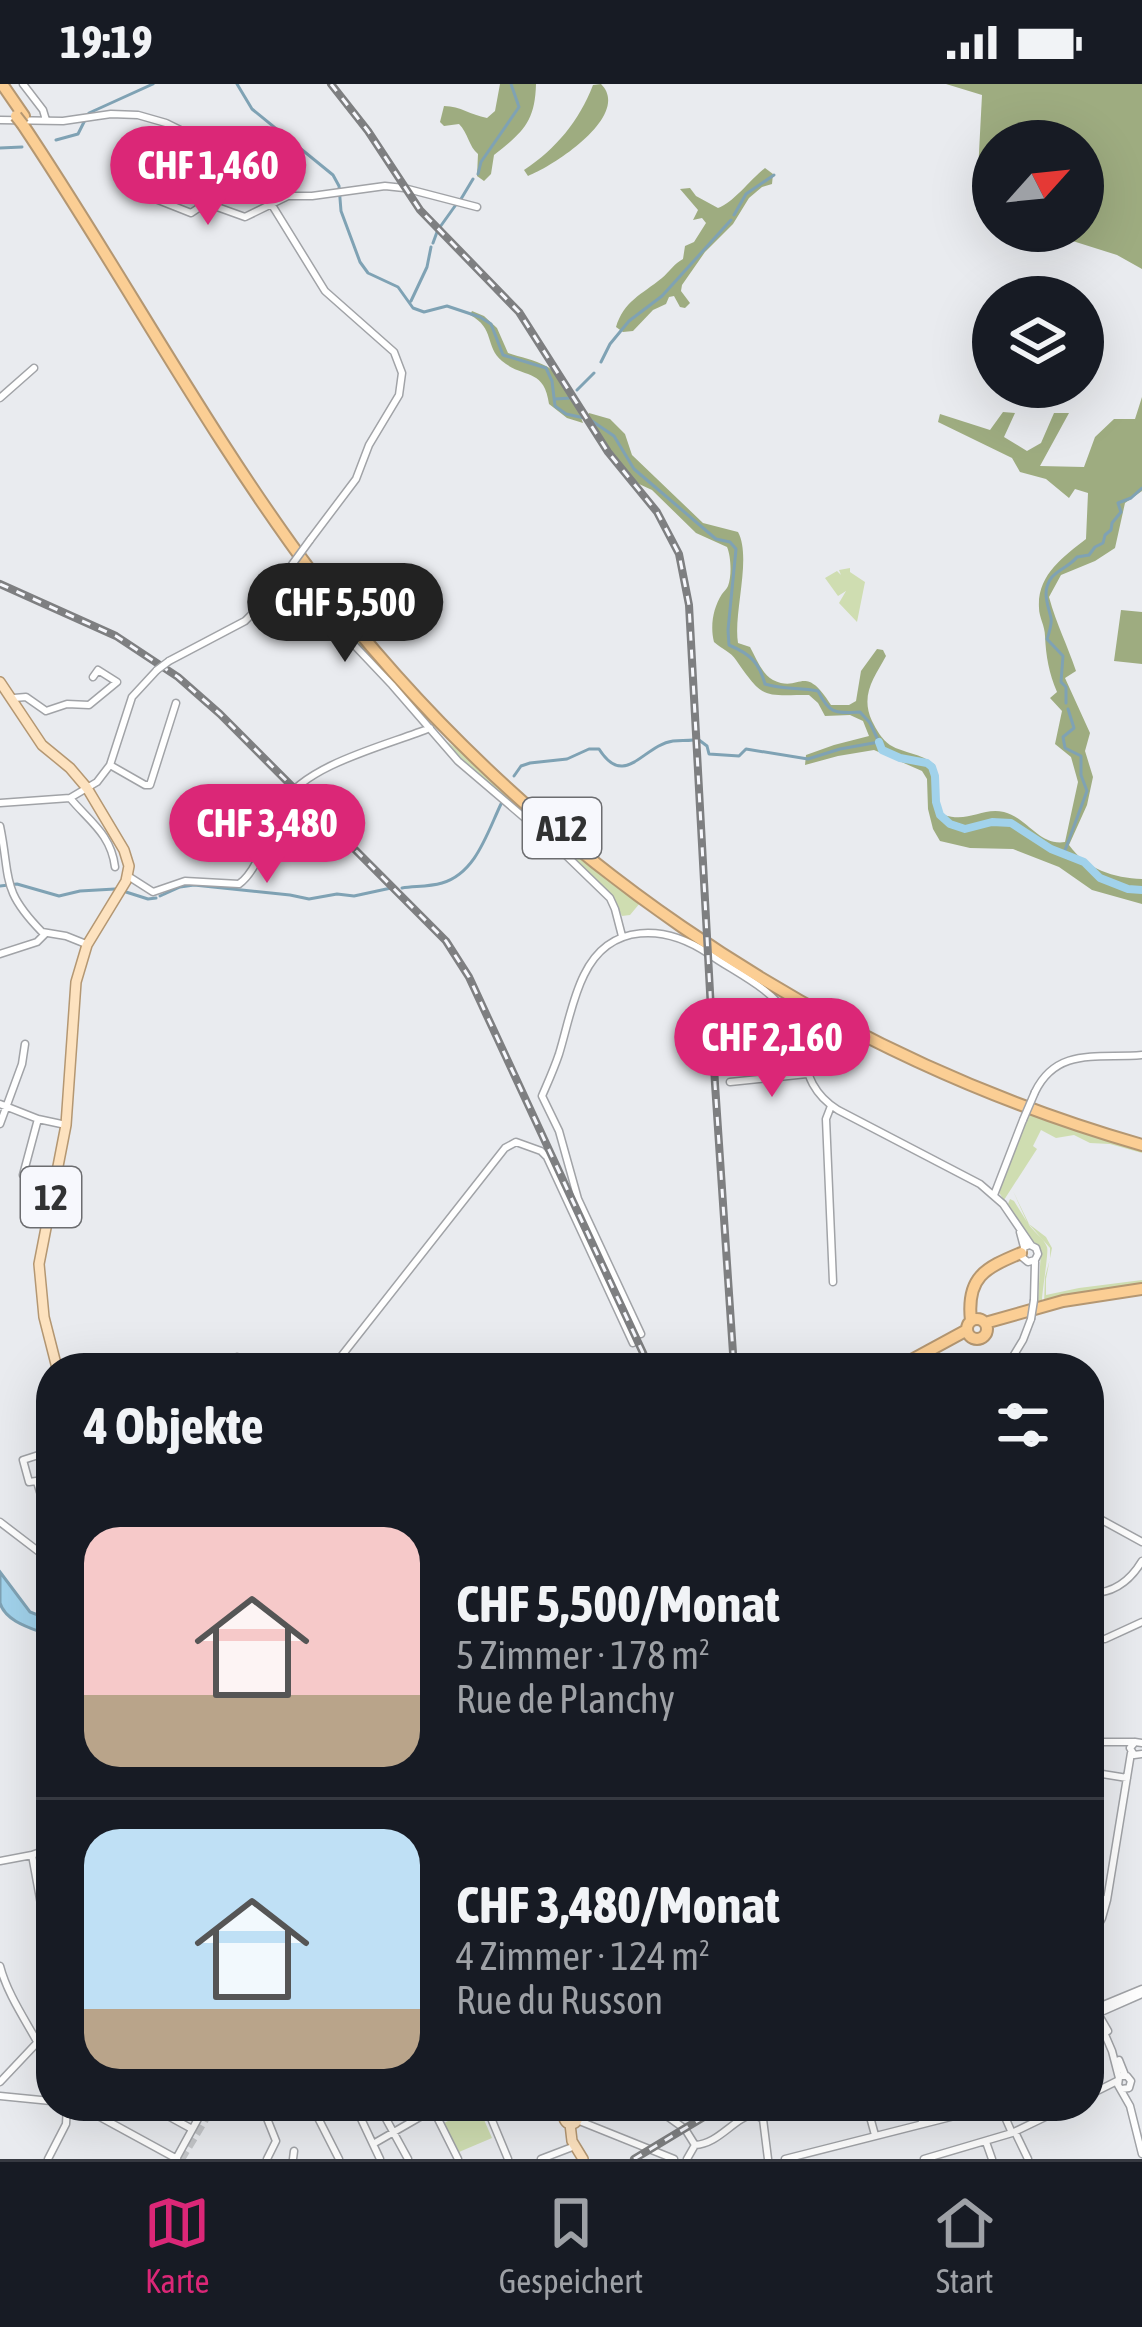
<!DOCTYPE html>
<html lang="de">
<meta charset="utf-8">
<style>
:root{--surface:#171b24;--page:#20242c;--text:#f1f3f6;--muted:#9ea1a6;--line:#363941;--accent:#db2777}
body{margin:0;font-family:"Asap Condensed",sans-serif;background:var(--page);color:var(--text);height:100vh;display:flex;flex-direction:column;font-size:45px;white-space:nowrap}
*{box-sizing:border-box;margin:0}
p{font-size:39px;color:var(--muted)}
.icon{flex:none;width:66px;height:66px;fill:none;stroke:currentColor;stroke-width:2;stroke-linecap:round;stroke-linejoin:round}
.map{position:relative;flex:1;overflow:hidden}
.sheet{position:absolute;left:36px;top:1269px;width:1068px;height:768px;display:flex;flex-direction:column;background:var(--surface);border-radius:48px;box-shadow:0 12px 48px #0002}
.sheet>*{flex:none}
.needle{width:78px;rotate:63deg}
.tools{position:absolute;left:972px;top:36px;display:grid;gap:24px}
.tools a{display:grid;place-items:center;width:132px;height:132px;border-radius:50%;background:var(--surface);box-shadow:0 12px 48px #0002;font-size:60px}
.price{position:absolute;translate:-50% -102px;padding:0 27px;border-radius:42px;background:var(--accent);color:#fff;font-size:39px;line-height:78px;filter:drop-shadow(0 3px 6px #0008)}
.price::after{content:'';position:absolute;left:50%;top:72px;width:36px;height:27px;margin-left:-18px;background:inherit;clip-path:polygon(0 0,100% 0,50% 100%)}
.price.selected{background:#222;color:#fff}
ul{padding:0;list-style:none}
li{display:flex;align-items:center;gap:36px;height:300px;padding:0 48px}
li+li{border-top:3px solid var(--line)}
li span{display:grid;place-items:center;flex:none;width:336px;height:240px;border-radius:36px;color:#555}
li>.icon{margin-inline-start:auto}
span .icon{width:144px;height:144px;fill:#fffc;stroke-width:1}
li b{font-size:51px}
h2{display:flex;justify-content:space-between;align-items:center;height:144px;padding:0 48px;font-size:51px}
.status{display:flex;justify-content:space-between;align-items:center;height:84px;padding:0 60px;background:var(--surface);direction:ltr}
.status svg{height:33px;fill:currentColor}
.tabs{display:flex;justify-content:space-around;align-items:center;height:168px;border-top:3px solid var(--line);background:var(--surface);font-size:33px;color:var(--muted)}
.tabs a{display:grid;justify-items:center;gap:6px}
.tabs .selected{color:var(--accent)}
.map>svg:first-child{display:block}
.green{fill:#cfddb1}
.forest{fill:#9eac80}
.water{fill:#a1d2eb;stroke:#7fa2b4;stroke-width:3}
.lines{fill:none;stroke-linecap:round;stroke-linejoin:round}
.stream{stroke:#7fa2b4;stroke-width:3}
.river{stroke:#a1d2eb;stroke-width:8}
.highway-tunnel{stroke:#c4c6c9;stroke-width:10;stroke-dasharray:10 5;stroke-linecap:butt}
.minor-casing{stroke:#a1a3a7;stroke-width:9}
.major-casing{stroke:#b49772;stroke-width:12}
.highway-casing{stroke:#b49772;stroke-width:14}
.minor{stroke:#fff;stroke-width:6}
.major{stroke:#fde2bf;stroke-width:9}
.highway{stroke:#fbce94;stroke-width:10}
.rail-casing{stroke:#7e7f81;stroke-width:8}
.rail{stroke:#f7f8fd;stroke-width:3;stroke-dasharray:9;stroke-linecap:butt}
.minor-bridge-casing{stroke:#a1a3a7;stroke-width:9;stroke-linecap:butt}
.highway-bridge-casing{stroke:#b49772;stroke-width:14;stroke-linecap:butt}
.minor-bridge{stroke:#fff;stroke-width:6}
.highway-bridge{stroke:#fbce94;stroke-width:10}
.labels{text-anchor:middle;dominant-baseline:central;stroke-width:10;stroke-linejoin:round;paint-order:stroke}
.shield{fill:#f7f8fd;stroke:#6c6d70;stroke-width:3}
.shield-label{font-size:36px;font-weight:bold;fill:#313233}
</style>
<div class="status"><b>19:19</b><svg viewBox="0 0 49 12"><path d="M0 12V9h3v3zM5 12V6h3v6zM10 12V3h3v9zM15 12V0h3v12zM26 1h20v11H26zM47 4h2v5h-2z"/></svg></div>
<div class="map">
<svg width="1142" height="2075" viewBox="0 0 1142 2075">
<rect width="100%" height="100%" fill="#e9ebef"/>
<path class="green" d="M298 476 422 633 291 491 290 486Z
M850 484V488L865 498 857 538 839 519 846 507 838 512 825 494 837 487 841 491 839 486Z
M438 651 468 673 529 732 640 819 630 831 622 832 615 818 461 678Z
M1029 1030 1142 1067V1069L1110 1060 1090 1059 1074 1051 1056 1054 1041 1046 1033 1062 1037 1065 1035 1068 1004 1116 998 1107Z
M1013 1107 1029 1140 1046 1153 1052 1164 1046 1195V1211L1079 1204 1142 1196V1202L1044 1220 1045 1193 1050 1175V1164L1028 1139C1032 1147 1044 1154 1047 1163 1049 1167 1042 1208 1042 1216L1038 1217 1041 1166 1027 1150 1008 1120 1010 1115 1014 1117 1027 1138Z
M478 2022 492 2054 459 2068 444 2039Z"/>
<path class="forest" d="M500 0H536C535 38 523 48 494 71L491 90 484 97 477 92 478 70C469 63 468 49 459 40L444 42 440 38 444 22C461 22 470 31 487 34L495 27Z
M601 0C632 31 554 82 528 92L524 86C556 65 579 37 593 1Z
M946 0H1142V185L1117 171 1041 147H1083V57H993V132L976 126 982 11Z
M765 84 773 90 772 100 762 103 749 114 733 140 705 168 682 201 681 207 690 219 685 224 680 223 674 212 669 213 666 220 653 226 633 247 623 248 616 243C624 217 641 211 662 194 670 187 674 180 683 175L685 162 694 158 706 139 702 134 693 136 698 126 680 105 690 104 696 112 718 124C732 120 751 95 765 84Z
M472 227 484 232 497 244 508 269C520 273 535 276 546 282 562 290 578 322 583 339L567 334 549 320C544 283 523 295 502 277 485 263 495 244 470 231Z
M1142 313V407L1125 419 1115 464 1095 477 1061 491 1049 513C1057 542 1067 560 1076 587L1065 594 1090 649 1085 667 1093 693 1087 721 1069 761C1086 785 1114 794 1142 795V820L1092 806 1059 783 1013 765 970 764 940 757 933 745 928 725 927 695 922 687 874 666 838 672 805 681 806 671 834 661 869 652 863 637 850 631 825 632 818 619 809 611C762 611 764 616 736 576 731 568 722 565 714 558 710 542 713 524 722 510 724 507 727 505 728 502 732 492 731 472 727 463L696 449 652 406 639 400 620 381 588 331 589 329 610 335 625 350 632 371 703 439 738 448C752 474 733 529 738 559L750 563C756 574 762 590 773 596 801 610 803 577 831 621H849L856 617 861 587 877 565 883 566 886 572C874 594 860 611 872 637 876 645 882 656 890 661 905 670 922 669 935 681L937 722 944 731C969 739 982 723 1004 728 1028 734 1039 762 1065 758L1078 698 1071 673 1055 660 1062 627 1050 614 1057 608C1049 589 1046 573 1045 552 1045 542 1039 533 1039 524 1037 491 1063 473 1086 455L1088 409 1075 405 1069 414 1046 395 1020 388 1012 374 938 338 940 330 990 346 1003 328 1015 329 1004 353 1027 367 1041 359 1054 329H1069L1040 382 1084 383 1095 353 1114 335H1135Z
M1121 526 1142 528V580L1114 577Z"/>
<path class="water" d="M0 1488 30 1528 51 1536V1552C35 1545 6 1539 0 1519 0 1511 0 1497 0 1488Z"/>
<g class="lines">
<path class="stream" d="M237 0 252 25 333 91 339 102 341 127 360 178 368 189 398 203 413 224 424 228 447 222 480 233 491 240 503 271 546 284 552 297 555 322 566 330 589 335 614 352 634 385 716 455 730 458 736 465 728 546 729 561C750 570 759 578 765 600 783 606 800 603 818 607 830 631 836 629 860 628L870 639 879 658 840 665 808 675 746 665 739 672 709 670 707 662 699 656
M89 29 153 0
M56 56 78 50 85 36
M0 64 22 63
M478 90 481 78 519 23 511 0
M461 115 473 95
M734 131 746 110 774 91
M440 143 455 122
M433 159 437 148
M411 217 427 183 431 163
M601 278 610 260 629 237 662 212 731 136
M577 306 594 289
M555 315 571 314
M1066 619V603L1061 598 1063 572 1047 555C1049 550 1052 539 1051 534 1048 520 1041 507 1052 493 1059 485 1070 482 1077 473L1089 471 1095 463 1103 459 1105 451 1111 446 1112 439 1121 428 1118 419 1131 414 1142 404
M514 692 521 682 530 679 567 675 589 665H599C625 706 643 661 673 657 680 656 686 657 693 656
M1064 769 1087 707 1081 691V672L1065 664 1063 653 1074 644 1068 625
M0 802 17 800 59 812 80 807 115 805
M402 804C415 802 428 803 442 799 476 789 487 749 501 720
M126 808 148 815 156 814
M160 812 180 803 194 801 290 811 309 815 337 810 354 812 391 804"/>
<path class="river" d="M879 658 882 666 900 674 927 679 932 683 935 692 936 718 940 731 950 740 965 745 992 738 1011 739 1051 765 1084 778 1100 794 1128 805 1142 806"/>
<path class="highway-tunnel" d="M180 2075 212 2022"/>
<g class="minor-casing">
<path id="minor" d="M23 0 43 26 46 36
M0 36 63 37 111 30 138 31 166 39 225 68 243 82 259 100 325 207 394 268 402 289 399 311 369 361 356 395 310 456
M143 110 191 129 206 119 245 133 288 112H312L385 102 404 104 477 123
M0 314 34 284
M286 489 392 601 458 677 547 753 610 814 615 825 622 852
M169 577 245 537 265 517 285 490
M14 614 26 613 46 627 67 620 89 621 117 598 98 586 93 593
M110 681 145 701H150L176 619
M70 714C89 737 111 750 115 783
M0 719 70 714 97 698 110 681 132 613 157 586
M0 742C11 795 0 805 42 848L66 852 86 860
M128 792 153 808 185 797 239 800C260 785 269 742 283 719 307 680 388 661 430 644
M0 870 37 858 45 850
M730 998 807 990
M1035 1008C1057 962 1100 975 1142 971
M0 1020 38 1035 66 1041
M831 1022 826 1035 833 1198
M0 1040 22 980 25 960
M23 1091 38 1035
M994 1111 1023 1036
M1020 1148 1024 1163 1022 1173 1028 1178 1035 1176 1038 1170 1036 1164 1030 1161 1024 1163
M1034 1216 1035 1178
M641 1250 578 1115 559 1047 542 1012C548 998 554 985 559 970 567 944 572 915 584 891 610 837 666 841 709 870 734 888 772 904 788 932 809 967 798 1001 838 1026L980 1100 1003 1120 1031 1161
M237 1273 240 1284
M332 1284 505 1064 516 1058 541 1067 547 1073 633 1259
M1006 1284 1023 1256 1031 1235
M51 1367 23 1376 29 1398 51 1395
M37 1398 40 1408 51 1405
M1089 1429 1142 1458
M0 1438 51 1477
M1089 1509C1113 1510 1130 1497 1142 1477
M1089 1554 1105 1555 1142 1538
M1089 1658H1134
M1142 1659 1135 1658 1130 1664 1134 1671 1142 1670
M1089 1709 1092 1693 1096 1689 1127 1694
M32 1771 51 1875
M0 1777 32 1771 51 1764
M39 1809 51 1805
M1089 1812 1107 1816
M1089 1858 1102 1834 1107 1816 1131 1669
M0 1882C9 1917 36 1950 51 1985
M1089 1914 1108 1947
M1089 1921 1100 1939 1112 1967 1119 1994 1118 2001 1130 2022 1142 2070
M1096 1924 1142 1905
M1099 1929 1142 1910
M1119 1976 1125 1991
M1122 1992H1127L1131 1997 1129 2004 1122 2005
M0 1998 51 1944
M1089 2011 1117 1997
M0 2012 51 2017
M80 2022 177 2075
M150 2022 192 2045
M262 2022 276 2057 267 2075
M312 2022 339 2075
M355 2022 380 2075
M379 2022 408 2075
M486 2022 508 2075
M653 2022 685 2045 695 2061
M867 2022 875 2051
M995 2022 1005 2033 1012 2049
M761 2024 768 2029 763 2035 756 2031Z
M921 2024 922 2040
M433 2025 458 2075
M768 2029 792 2022
M763 2035 768 2075
M577 2036 674 2075
M1015 2048 1028 2075
M986 2058 992 2075
M373 2060 439 2022
M48 2075 66 2040 67 2022
M176 2075 205 2022
M293 2075 294 2067
M541 2075 575 2062
M687 2075 695 2061C719 2060 733 2034 756 2029
M785 2075 994 2022
M924 2075 1012 2049 1068 2022"/>
</g>
<g class="major-casing">
<path id="major" d="M0 598 42 661 70 684 87 704 124 766 129 782 126 797 87 861 76 898 66 1041 39 1180 44 1233 57 1284
M564 2033a7 7 0 1 1 14 0a7 7 0 1 1-14 0Z
M570 2040 572 2057 583 2075"/>
</g>
<g class="highway-casing">
<path id="highway" d="M2 0 24 32
M23 41C122 189 207 348 313 490 519 763 814 967 1142 1061
M967 1245a10 10 0 1 1 20 0a10 10 0 1 1-20 0Z
M971 1237C966 1193 985 1184 1021 1169
M985 1239 1063 1217 1142 1205
M897 1284 967 1246"/>
</g>
<use href="#minor" class="minor"/>
<use href="#major" class="major"/>
<use href="#highway" class="highway"/>
<g class="rail-casing">
<path id="rail" d="M331 0 368 47 420 126 519 228 608 368 657 428 679 470 689 521 715 1000 734 1284
M0 500 116 552 178 593 220 630 446 857 469 893 650 1284
M634 2075 722 2022"/>
</g>
<use href="#rail" class="rail"/>
<g class="minor-bridge-casing">
<path id="minor-bridge" d="M291 482 310 456
M157 586 169 577
M1023 1036 1035 1008
M1031 1235 1034 1216"/>
</g>
<g class="highway-bridge-casing">
<path id="highway-bridge" d="M16 32 23 41"/>
</g>
<use href="#minor-bridge" class="minor-bridge"/>
<use href="#highway-bridge" class="highway-bridge"/>
</g>
<g class="labels">
<g class="shield">
<rect x="523" y="714" width="78" height="60" rx="9"/>
<rect x="21" y="1083" width="60" height="60" rx="9"/>
</g>
<g class="shield-label">
<text x="562" y="744">A12</text>
<text x="51" y="1113">12</text>
</g>
</g>
</svg>
<div class="tools">
<a><svg class="needle" viewBox="-14 -14 28 28"><path d="M0-13l5 13h-10z" fill="#e53935"/><path d="M0 13l5-13h-10z" fill="#9ea1a6"/></svg></a>
<a><svg class="icon" aria-label="layers" viewBox="0 0 24 24"><path d="M12 4l9 5-9 5-9-5zM3 14l9 5 9-5"/></svg></a>
</div>
<b class="price" style="left:208px;top:144px">CHF 1,460</b>
<b class="price selected" style="left:345px;top:581px">CHF 5,500</b>
<b class="price" style="left:267px;top:802px">CHF 3,480</b>
<b class="price" style="left:772px;top:1016px">CHF 2,160</b>
<section class="sheet">
<h2>4 Objekte<svg class="icon" aria-label="filters" viewBox="0 0 24 24"><path d="M4 7h16M4 17h16"/><circle cx="9" cy="7" r="2"/><circle cx="15" cy="17" r="2"/></svg></h2>
<ul>
<li><span style="background:linear-gradient(#f6c9c9 70%,#b9a48a 0)"><svg class="icon" aria-label="home" viewBox="0 0 24 24"><path d="M3 11l9-7 9 7M6 9v11h12V9"/></svg></span><div><b>CHF 5,500/Monat</b><p>5 Zimmer · 178 m²</p><p>Rue de Planchy</p></div></li>
<li><span style="background:linear-gradient(#bfe0f5 75%,#b9a48a 0)"><svg class="icon" aria-label="home" viewBox="0 0 24 24"><path d="M3 11l9-7 9 7M6 9v11h12V9"/></svg></span><div><b>CHF 3,480/Monat</b><p>4 Zimmer · 124 m²</p><p>Rue du Russon</p></div></li>
</ul>
</section>
</div>
<nav class="tabs">
<a class="selected"><svg class="icon" aria-label="map" viewBox="0 0 24 24"><path d="M3 6l6-2 6 2 6-2v14l-6 2-6-2-6 2zM9 4v14M15 6v14"/></svg>Karte</a>
<a><svg class="icon" aria-label="saved" viewBox="0 0 24 24"><path d="M7 4h10v16l-5-4-5 4z"/></svg>Gespeichert</a>
<a><svg class="icon" aria-label="home" viewBox="0 0 24 24"><path d="M3 11l9-7 9 7M6 9v11h12V9"/></svg>Start</a>
</nav>
